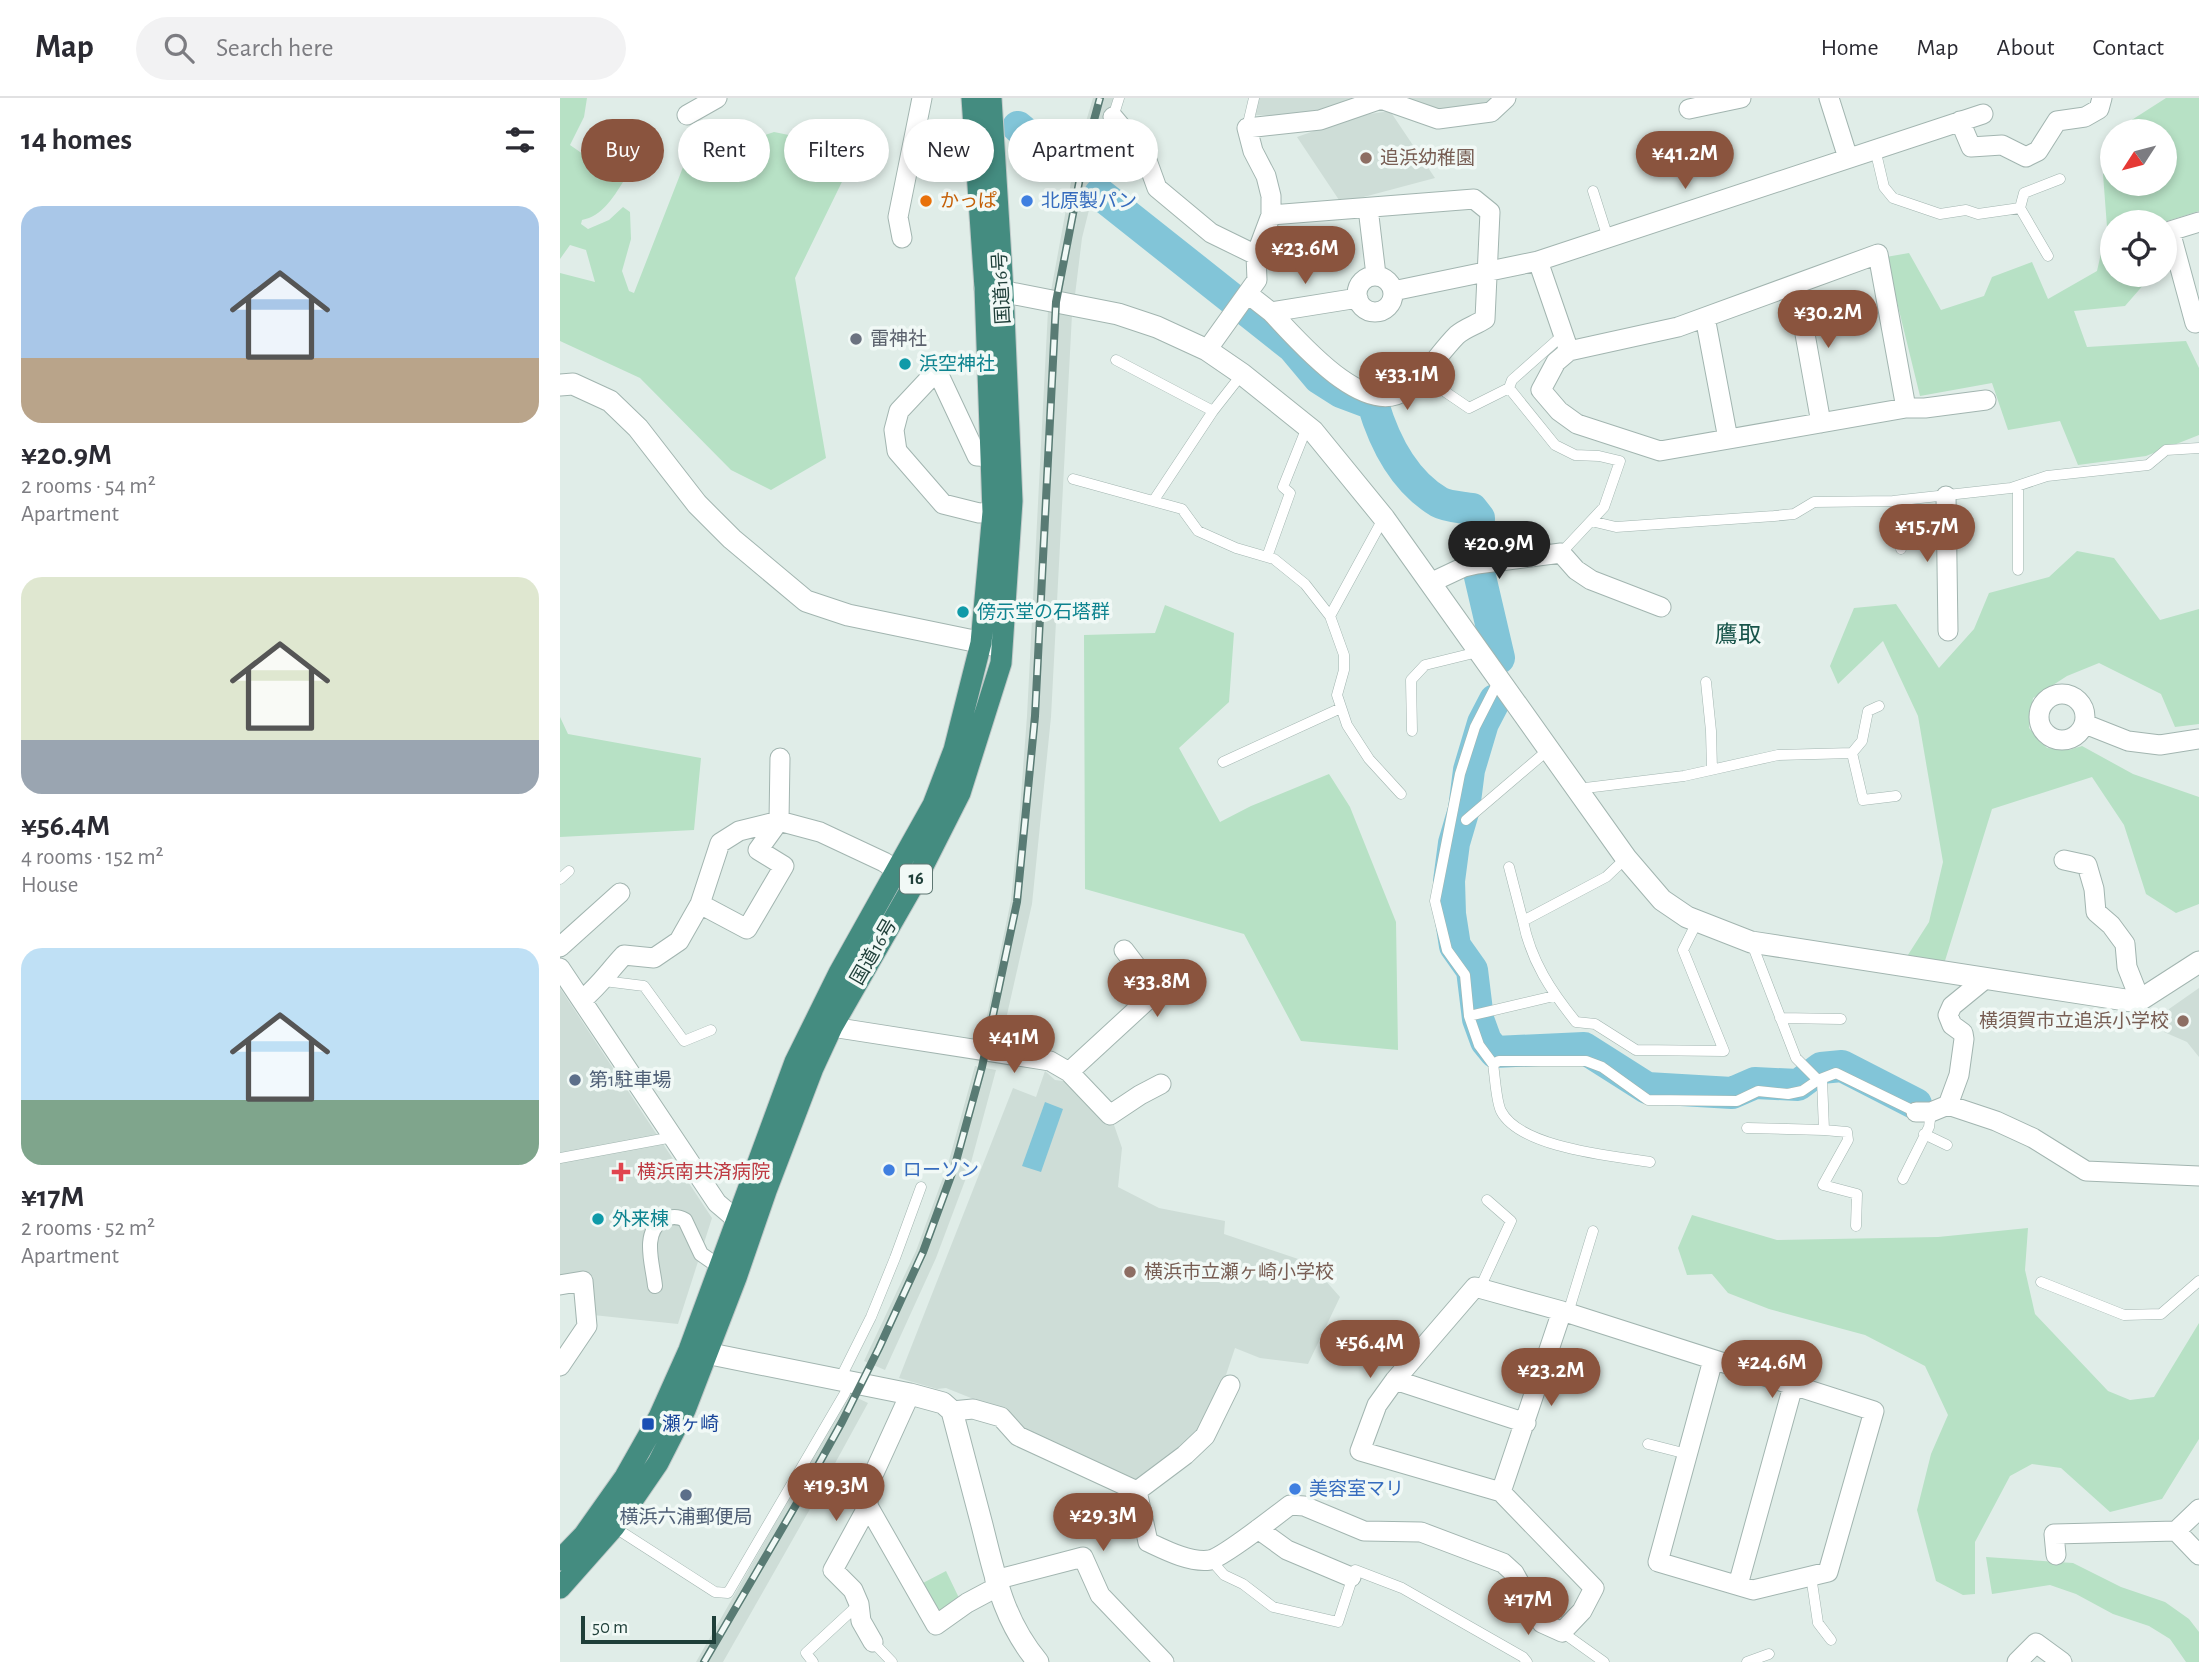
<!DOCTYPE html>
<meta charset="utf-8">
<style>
:root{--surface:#fff;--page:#f2f2f3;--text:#2b2b33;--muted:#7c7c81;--line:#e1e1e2;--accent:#8a543e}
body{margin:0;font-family:"Alegreya Sans","Noto Sans JP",sans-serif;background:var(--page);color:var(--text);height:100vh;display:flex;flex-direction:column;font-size:26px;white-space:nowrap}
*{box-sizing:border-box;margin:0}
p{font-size:23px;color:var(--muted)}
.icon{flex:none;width:38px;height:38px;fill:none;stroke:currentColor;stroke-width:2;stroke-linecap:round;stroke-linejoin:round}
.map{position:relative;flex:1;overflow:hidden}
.panel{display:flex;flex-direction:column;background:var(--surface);width:560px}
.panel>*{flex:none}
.top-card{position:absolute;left:21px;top:21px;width:665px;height:63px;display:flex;gap:14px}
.needle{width:46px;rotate:234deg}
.fabs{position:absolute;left:1540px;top:21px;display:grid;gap:14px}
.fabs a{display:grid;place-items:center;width:77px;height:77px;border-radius:50%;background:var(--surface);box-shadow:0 4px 10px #0003;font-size:35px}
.scale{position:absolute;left:21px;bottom:18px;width:135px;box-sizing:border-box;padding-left:7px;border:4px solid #1f3f39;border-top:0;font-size:19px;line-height:24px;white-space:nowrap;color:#1f3f39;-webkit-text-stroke:5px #f1f9f6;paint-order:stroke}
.price{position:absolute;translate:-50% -60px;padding:0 16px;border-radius:24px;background:var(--accent);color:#fff;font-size:23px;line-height:46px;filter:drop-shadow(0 2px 4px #0008)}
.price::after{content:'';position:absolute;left:50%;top:42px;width:21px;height:16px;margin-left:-10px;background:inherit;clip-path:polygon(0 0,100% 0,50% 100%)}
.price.active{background:#222;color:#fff}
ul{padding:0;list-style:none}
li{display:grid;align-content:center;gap:14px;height:371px;padding:0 21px}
li span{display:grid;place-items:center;height:217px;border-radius:21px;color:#555}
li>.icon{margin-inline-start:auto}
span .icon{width:126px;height:126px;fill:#fffc;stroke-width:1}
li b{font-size:30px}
h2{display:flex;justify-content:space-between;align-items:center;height:84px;padding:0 21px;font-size:30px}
.tag{padding:0 24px;border-radius:32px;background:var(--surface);box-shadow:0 4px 10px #0003;font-size:24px;line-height:63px}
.tag.active{background:var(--accent);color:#fff}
header{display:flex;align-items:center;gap:42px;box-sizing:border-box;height:98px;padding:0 35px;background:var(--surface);border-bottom:2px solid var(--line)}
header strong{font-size:33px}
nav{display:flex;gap:38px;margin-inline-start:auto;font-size:24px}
.search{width:490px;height:63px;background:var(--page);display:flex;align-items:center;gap:18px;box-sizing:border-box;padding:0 24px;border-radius:38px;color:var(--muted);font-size:26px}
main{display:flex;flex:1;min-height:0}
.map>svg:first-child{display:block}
.built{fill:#ceddd7}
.green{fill:#b7e1c5}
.water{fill:#82c5d8}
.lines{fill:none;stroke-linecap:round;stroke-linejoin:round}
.river{stroke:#82c5d8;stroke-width:32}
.service-casing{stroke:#a2b5b0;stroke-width:11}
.pedestrian-casing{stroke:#a2b5b0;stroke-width:16}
.minor-casing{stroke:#a2b5b0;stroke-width:21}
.tertiary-casing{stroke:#a2b5b0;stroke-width:23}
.trunk-casing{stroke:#c0c9c8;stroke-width:23}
.service{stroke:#fff;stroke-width:10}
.pedestrian{stroke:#fff;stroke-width:14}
.minor{stroke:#fff;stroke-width:19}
.tertiary{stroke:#fff;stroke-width:21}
.trunk{stroke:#448c80;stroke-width:21}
.rail-casing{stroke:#597b74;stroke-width:8}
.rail{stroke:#f1f9f6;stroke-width:5;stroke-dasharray:16;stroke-linecap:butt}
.education-dot{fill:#8d6e63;stroke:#f1f9f6;stroke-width:2.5}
.food-dot{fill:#e8710a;stroke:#f1f9f6;stroke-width:2.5}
.shop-dot{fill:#3f7fe0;stroke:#f1f9f6;stroke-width:2.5}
.worship-dot{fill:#6b7280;stroke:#f1f9f6;stroke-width:2.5}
.culture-dot{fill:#0f9aa8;stroke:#f1f9f6;stroke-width:2.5}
.service-dot{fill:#5c6f8a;stroke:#f1f9f6;stroke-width:2.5}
.health-dot{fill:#e0444e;stroke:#f1f9f6;stroke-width:2.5}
.transit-dot{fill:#1a4fb4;stroke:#f1f9f6;stroke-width:2.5}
.labels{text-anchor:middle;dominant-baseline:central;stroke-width:7;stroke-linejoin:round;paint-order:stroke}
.shield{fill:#f1f9f6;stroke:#5e7772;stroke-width:2}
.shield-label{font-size:18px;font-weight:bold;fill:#1f3f39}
.education-label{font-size:19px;fill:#785e54;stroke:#f1f9f6;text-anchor:start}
.food-label{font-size:19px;fill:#c56008;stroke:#f1f9f6;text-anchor:start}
.shop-label{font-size:19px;fill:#366cbe;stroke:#f1f9f6;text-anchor:start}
.street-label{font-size:19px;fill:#1f3f39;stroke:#f1f9f6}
.worship-label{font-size:19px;fill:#5b616d;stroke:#f1f9f6;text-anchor:start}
.culture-label{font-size:19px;fill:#0d838f;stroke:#f1f9f6;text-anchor:start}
.service-label{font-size:19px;fill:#4e5e75;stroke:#f1f9f6;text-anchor:start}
.health-label{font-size:19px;fill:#be3a42;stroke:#f1f9f6;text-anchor:start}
.transit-label{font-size:19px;fill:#164399;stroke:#f1f9f6;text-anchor:start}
.quarter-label{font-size:23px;fill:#18544a;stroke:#f1f9f6}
</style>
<header>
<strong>Map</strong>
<div class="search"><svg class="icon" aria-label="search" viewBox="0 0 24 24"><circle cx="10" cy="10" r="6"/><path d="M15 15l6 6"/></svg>Search here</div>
<nav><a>Home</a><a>Map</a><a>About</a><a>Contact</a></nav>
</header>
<main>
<section class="panel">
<h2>14 homes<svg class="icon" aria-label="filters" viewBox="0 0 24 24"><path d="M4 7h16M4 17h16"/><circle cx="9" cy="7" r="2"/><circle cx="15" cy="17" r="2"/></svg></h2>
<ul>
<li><span style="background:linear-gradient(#a9c7e8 70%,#b9a48a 0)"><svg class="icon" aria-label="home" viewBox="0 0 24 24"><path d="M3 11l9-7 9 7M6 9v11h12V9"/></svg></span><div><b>¥20.9M</b><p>2 rooms · 54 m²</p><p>Apartment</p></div></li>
<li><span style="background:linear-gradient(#dfe7d0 75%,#9aa5b1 0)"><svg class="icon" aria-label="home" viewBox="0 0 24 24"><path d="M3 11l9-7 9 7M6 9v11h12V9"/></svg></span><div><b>¥56.4M</b><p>4 rooms · 152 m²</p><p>House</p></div></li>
<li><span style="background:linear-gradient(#bfe0f5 70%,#7fa58c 0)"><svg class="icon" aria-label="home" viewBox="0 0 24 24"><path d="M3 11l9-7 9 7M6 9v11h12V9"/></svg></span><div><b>¥17M</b><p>2 rooms · 52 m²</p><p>Apartment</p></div></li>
</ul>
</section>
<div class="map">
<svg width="1639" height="1564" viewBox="0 0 1639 1564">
<rect width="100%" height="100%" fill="#e0ede8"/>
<path class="built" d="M533 0H557L522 140 515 197 491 193 516 57Z
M692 0H817L760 19 695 17Z
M839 0H939L933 3 883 12Z
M830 13 875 80 781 105 737 39 796 18Z
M488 212 512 216 491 619 472 806 442 939 423 937 451 802 460 711 467 618Z
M0 890 152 1120 118 1226 33 1217 30 1175 0 1180Z
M1639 890V968V959L1627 944 1604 934 1609 911Z
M415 968 436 972 409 1072 376 1160 325 1272 304 1263 356 1153 388 1066Z
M485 973 495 982 511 984 553 1024 562 1050 558 1089 599 1110 665 1123 664 1136 750 1165 780 1199 748 1266 700 1260 675 1250 656 1307 642 1333 579 1385 458 1333 441 1312 386 1290 377 1291 339 1280 453 990 476 999Z
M289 1296 308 1305 250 1411 163 1564H136Z"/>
<path class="green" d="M0 0H27L24 19 10 47 63 84C53 100 42 118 22 122L21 126 28 131 49 122 63 109 70 114 71 141 62 173 69 193 74 195 125 64 214 34 298 51 235 180 266 360 211 392 171 372 80 280 0 243V175L35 184 26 152 10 147 0 161Z
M1606 0H1639V113L1604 124H1552V177H1592L1565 208 1514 213 1527 249 1626 243 1639 270V337L1586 358 1518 367 1500 323 1448 332 1432 285 1360 298 1326 159 1349 155 1381 212 1424 198 1432 179 1472 164 1488 201 1537 173 1547 129 1543 76 1552 69V86H1605V33H1569L1567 25Z
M1517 453 1554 460 1600 522 1639 511V626L1615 629 1601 596 1539 565 1507 578 1473 600 1469 630 1487 650 1509 652 1522 648 1573 676 1639 699V806L1616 815 1586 796 1564 727 1532 679 1432 711 1384 866 1346 860 1369 824 1383 764 1358 618 1323 543 1278 586 1270 568 1294 510 1336 506 1379 570 1414 531 1429 495 1489 479Z
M605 507 674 535 669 604 619 650 660 724 691 708 769 676 790 709 836 824 838 952 741 943 684 836 525 791 524 537 595 535Z
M0 619 8 636 141 660 134 732 0 739Z
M1132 1117 1217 1142 1378 1139 1468 1130 1465 1172 1475 1216 1548 1293 1570 1302 1594 1299 1639 1225V1341L1602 1401 1550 1414 1501 1370 1472 1366 1450 1378 1415 1444V1496L1403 1497 1376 1483 1357 1412 1371 1356 1388 1317 1365 1268 1305 1237 1209 1211 1168 1195 1152 1176 1127 1177 1118 1150Z
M1426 1459 1513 1465 1561 1489 1605 1504 1629 1521 1639 1534V1564H1626L1610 1541 1589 1528 1553 1516 1516 1496 1490 1487 1432 1496Z
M386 1473 400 1502 376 1515 361 1486Z"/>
<path class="water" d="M485 1004 503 1011 481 1074 462 1068Z"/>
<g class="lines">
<path class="river" d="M458 29 505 68
M540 96 733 249 759 280 781 294 813 306C824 343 844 383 879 404 888 409 902 409 912 411L919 420 918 470 939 560
M935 602 923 625 909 672 904 711 894 745 889 783 890 816 895 848 912 872 918 921 926 943 935 954 1024 950 1087 990 1172 995 1195 985 1238 987 1261 970 1282 968 1356 1006"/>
<g class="service-casing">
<path id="service" d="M553 19 559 0
M687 30 694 0
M1315 51 1324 89 1333 100 1380 116 1406 112 1418 116 1460 110
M1033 93 1048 140
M1488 158 1460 110 1464 95 1500 81
M556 262 653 313
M862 278 909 310 949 290 952 282 996 243 1004 239
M949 290 995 347 1015 357 1039 358 1060 363 1044 409 1001 455
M513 381 622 411 638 433 676 450 714 461 745 486 770 518 784 557V572L777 597 787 627 809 661 841 696
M1458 388V472
M594 402 653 313 682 276
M1031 423 1056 429 1214 418 1234 416 1254 404 1333 403 1451 390 1487 378 1588 367 1606 352 1639 350
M1341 451 1342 424 1348 402
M707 459 730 395 723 389 747 329
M770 518 823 421
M939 582 915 629 900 676 875 803 887 852 905 877 909 918 919 947 933 966 939 963H1026L1042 969 1088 1002 1177 1003 1198 993 1228 996 1242 993 1258 982 1276 975 1356 1014
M1146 584 1151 633 1152 671
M852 633 851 582 865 567 918 554
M1292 655 1303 702 1336 698
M663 664 781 610
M1017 691 1124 678 1218 657 1292 655 1302 643 1308 613 1319 608
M906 722 988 652
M1066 760 1046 779 963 823C971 863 991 893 1016 924L1035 926 1076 952 1164 953 1123 852 1137 824
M949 769 963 823
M0 781 9 773
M1192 846 1236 960 1258 982
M44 883 84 888 124 943 151 932
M596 894 606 896 637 888
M909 918 994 898
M1220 920 1281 921
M933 966C935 978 936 1003 941 1013 960 1050 1053 1058 1090 1064
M1187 1030 1264 1032 1262 981
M1264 1032 1287 1034 1288 1042 1263 1087 1297 1096 1296 1128
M1364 1036 1387 1047
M0 1060 113 1039
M1343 1081 1369 1029 1371 1014
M1481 1184 1564 1217 1601 1216 1639 1183
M920 1190 951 1123 927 1102
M1008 1215 1033 1133
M280 1281 311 1219 335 1160 361 1089
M1088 1346 1127 1356
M54 1429 155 1494 168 1495 285 1295 288 1284
M651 1462 664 1477 683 1486 713 1509 778 1524 795 1472 842 1490 963 1559 967 1564
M1251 1478 1258 1525 1271 1542
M1002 1534 1044 1564
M313 1544 332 1564
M253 1564 246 1555 299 1506
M1187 1564 1209 1556"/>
</g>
<g class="pedestrian-casing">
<path id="pedestrian" d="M95 1188C93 1167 81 1135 103 1122 111 1118 118 1118 125 1122L141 1156 167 1174"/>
</g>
<g class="minor-casing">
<path id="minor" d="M1269 0 1288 60
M1129 11 1181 0
M127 17 157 0
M553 19 585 57 597 90 651 135 696 157
M1400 23 1411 49 1442 47 1466 59 1478 53 1497 23 1525 19 1539 11 1542 0
M808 110 816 177
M711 117 914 101 930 114 925 221C916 227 905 230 897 237 879 255 867 277 846 292 804 322 737 241 711 214
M1639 124 1610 133 1635 225 1639 224
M342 140 338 119 362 0
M978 163 1009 253
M797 196a18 18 0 1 1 36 0a18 18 0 1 1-36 0Z
M1236 186 1261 325
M833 193 978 163 1423 16
M688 196 711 214 798 200
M1145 219 1168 341
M647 252 697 182 696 157 711 117V98L706 78 693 53 687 30 760 22 821 1 878 21 931 14 946 0
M1346 310 1318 156 1118 229 1009 253 996 264 981 292 999 313 1017 326 1100 353 1346 310H1365L1426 302
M432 359 417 358 379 277 369 281 339 313 334 332 337 353 383 406 419 415 433 414
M1386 398 1388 533
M870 485 904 469 917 466 1001 455 1016 472 1031 482 1101 509
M1479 619a23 23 0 1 1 46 0a23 23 0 1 1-46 0Z
M1525 626 1568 643 1600 647 1639 641
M1504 762 1527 767 1534 791 1536 814 1551 827 1565 846 1567 869 1580 902
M140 806 187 831 224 768 198 752 219 723 220 660
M0 849 60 795
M0 870 157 1105 189 1132
M22 902C40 887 49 873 64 857L94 860 119 843 140 806 160 745 179 733 219 723 260 734 324 764 350 781
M272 929 490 963 509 974 550 1017 580 997 601 986
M509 974 596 894 564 852
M1388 1007 1436 1023 1473 1040 1526 1073 1639 1078
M1356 1014H1371L1388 1007 1399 977 1404 941 1403 935 1392 927 1388 917 1392 908 1425 881
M0 1187 23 1183 27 1228 0 1268
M835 1282 966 1325
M392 1313 413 1311 441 1319 458 1338 577 1393 588 1444C605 1452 630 1465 650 1462 663 1459 717 1417 730 1407L744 1408 804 1433 861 1434 943 1465 954 1475 982 1525 1002 1534 1022 1513 1034 1490 941 1394 800 1353 817 1307 835 1282 915 1189 1002 1213 1314 1313 1268 1474 1193 1492 1098 1464 1153 1262
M577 1393 625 1357 645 1338 670 1287
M941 1394 1002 1213
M308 1408 376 1527 407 1505 437 1489
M698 1431 727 1452 791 1479
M1616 1433 1639 1457
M1496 1457 1494 1436 1616 1433 1639 1411
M435 1482 523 1459 540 1497 604 1564
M1178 1487 1233 1288
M313 1544 301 1523 299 1506 293 1492 273 1472 308 1408 309 1386 350 1296
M1457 1564 1476 1545 1502 1564"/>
</g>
<g class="tertiary-casing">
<path id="tertiary" d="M425 190 558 216 597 229 647 252 682 276 753 333 824 420 1066 760 1102 802 1127 819 1191 844 1572 903 1580 902 1639 864
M0 287 13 286 50 303 78 330 137 406 172 441 246 503 288 517 438 548
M131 1252 350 1296 383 1305 392 1313C402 1351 412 1389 422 1427 435 1478 443 1522 478 1564"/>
</g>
<g class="trunk-casing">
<path id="trunk" d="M0 1462 24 1437 65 1379 99 1319 129 1252 235 964 279 875 373 707 394 652 421 545 433 414 425 190 412 0
M0 1490 54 1429 72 1403 98 1365 125 1312 176 1180 206 1093 253 970 272 929 355 784 400 695 441 565 452 403 443 193 431 0"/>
</g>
<use href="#service" class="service"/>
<use href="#pedestrian" class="pedestrian"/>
<use href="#minor" class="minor"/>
<use href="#tertiary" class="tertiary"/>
<use href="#trunk" class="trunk"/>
<g class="rail-casing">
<path id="rail" d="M144 1564 237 1405 282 1324 319 1250 363 1154 395 1067 422 969 457 804 466 712 475 618 496 204 524 59 540 0"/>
</g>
<use href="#rail" class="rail"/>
</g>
<g class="education-dot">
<circle cx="806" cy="60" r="7"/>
<circle cx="1623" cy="923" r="7"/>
<circle cx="570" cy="1174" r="7"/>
</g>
<circle class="food-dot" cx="366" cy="103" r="7"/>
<g class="shop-dot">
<circle cx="467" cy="103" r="7"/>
<circle cx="329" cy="1072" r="7"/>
<circle cx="735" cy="1391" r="7"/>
</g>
<circle class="worship-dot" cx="296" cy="241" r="7"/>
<g class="culture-dot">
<circle cx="345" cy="266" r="7"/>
<circle cx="403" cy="514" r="7"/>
<circle cx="38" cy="1121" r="7"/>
</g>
<g class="service-dot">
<circle cx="15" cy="982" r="7"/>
<circle cx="126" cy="1397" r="7"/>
</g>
<path class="health-dot" d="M57.5 1063.5h7v7h7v7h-7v7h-7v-7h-7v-7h7z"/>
<rect class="transit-dot" x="81" y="1319" width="14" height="14" rx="3.5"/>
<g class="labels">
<rect class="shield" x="340" y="766.5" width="32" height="29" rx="5"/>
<g class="shield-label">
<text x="356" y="781">16</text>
</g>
<g class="education-label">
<text x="820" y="60">追浜幼稚園</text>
<text x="1609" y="923" text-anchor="end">横須賀市立追浜小学校</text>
<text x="584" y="1174">横浜市立瀬ヶ崎小学校</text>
</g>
<g class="food-label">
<text x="380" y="103">かっぱ</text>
</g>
<g class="shop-label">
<text x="481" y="103">北原製パン</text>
<text x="343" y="1072">ローソン</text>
<text x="749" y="1391">美容室マリ</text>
</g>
<g class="street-label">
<text transform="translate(442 190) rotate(-93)">国道16号</text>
<text transform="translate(314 854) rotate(-60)">国道16号</text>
</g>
<g class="worship-label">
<text x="310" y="241">雷神社</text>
</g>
<g class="culture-label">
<text x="359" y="266">浜空神社</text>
<text x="417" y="514">傍示堂の石塔群</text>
<text x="52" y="1121">外来棟</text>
</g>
<g class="service-label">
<text x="29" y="982">第1駐車場</text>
<text x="126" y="1419" text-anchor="middle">横浜六浦郵便局</text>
</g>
<g class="health-label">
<text x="77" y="1074">横浜南共済病院</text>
</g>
<g class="transit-label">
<text x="102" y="1326">瀬ヶ崎</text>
</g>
<g class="quarter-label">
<text x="1178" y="537">鷹取</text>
</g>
</g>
</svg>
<div class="fabs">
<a><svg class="needle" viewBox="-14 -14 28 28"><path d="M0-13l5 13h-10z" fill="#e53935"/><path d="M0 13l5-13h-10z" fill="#7c7c81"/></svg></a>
<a><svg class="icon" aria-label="locate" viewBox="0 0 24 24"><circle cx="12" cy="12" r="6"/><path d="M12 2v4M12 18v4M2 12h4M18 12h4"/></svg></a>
</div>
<div class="scale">50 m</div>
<b class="price" style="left:1125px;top:93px">¥41.2M</b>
<b class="price" style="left:745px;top:188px">¥23.6M</b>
<b class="price" style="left:1268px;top:252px">¥30.2M</b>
<b class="price" style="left:847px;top:314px">¥33.1M</b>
<b class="price" style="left:1367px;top:466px">¥15.7M</b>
<b class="price active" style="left:939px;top:483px">¥20.9M</b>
<b class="price" style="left:597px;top:921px">¥33.8M</b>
<b class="price" style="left:454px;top:977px">¥41M</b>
<b class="price" style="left:810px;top:1282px">¥56.4M</b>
<b class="price" style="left:1212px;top:1302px">¥24.6M</b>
<b class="price" style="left:991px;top:1310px">¥23.2M</b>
<b class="price" style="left:276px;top:1425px">¥19.3M</b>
<b class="price" style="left:543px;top:1455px">¥29.3M</b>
<b class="price" style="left:968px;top:1539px">¥17M</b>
<div class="top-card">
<a class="tag active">Buy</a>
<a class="tag">Rent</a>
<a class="tag">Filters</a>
<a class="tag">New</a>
<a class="tag">Apartment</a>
</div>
</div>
</main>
